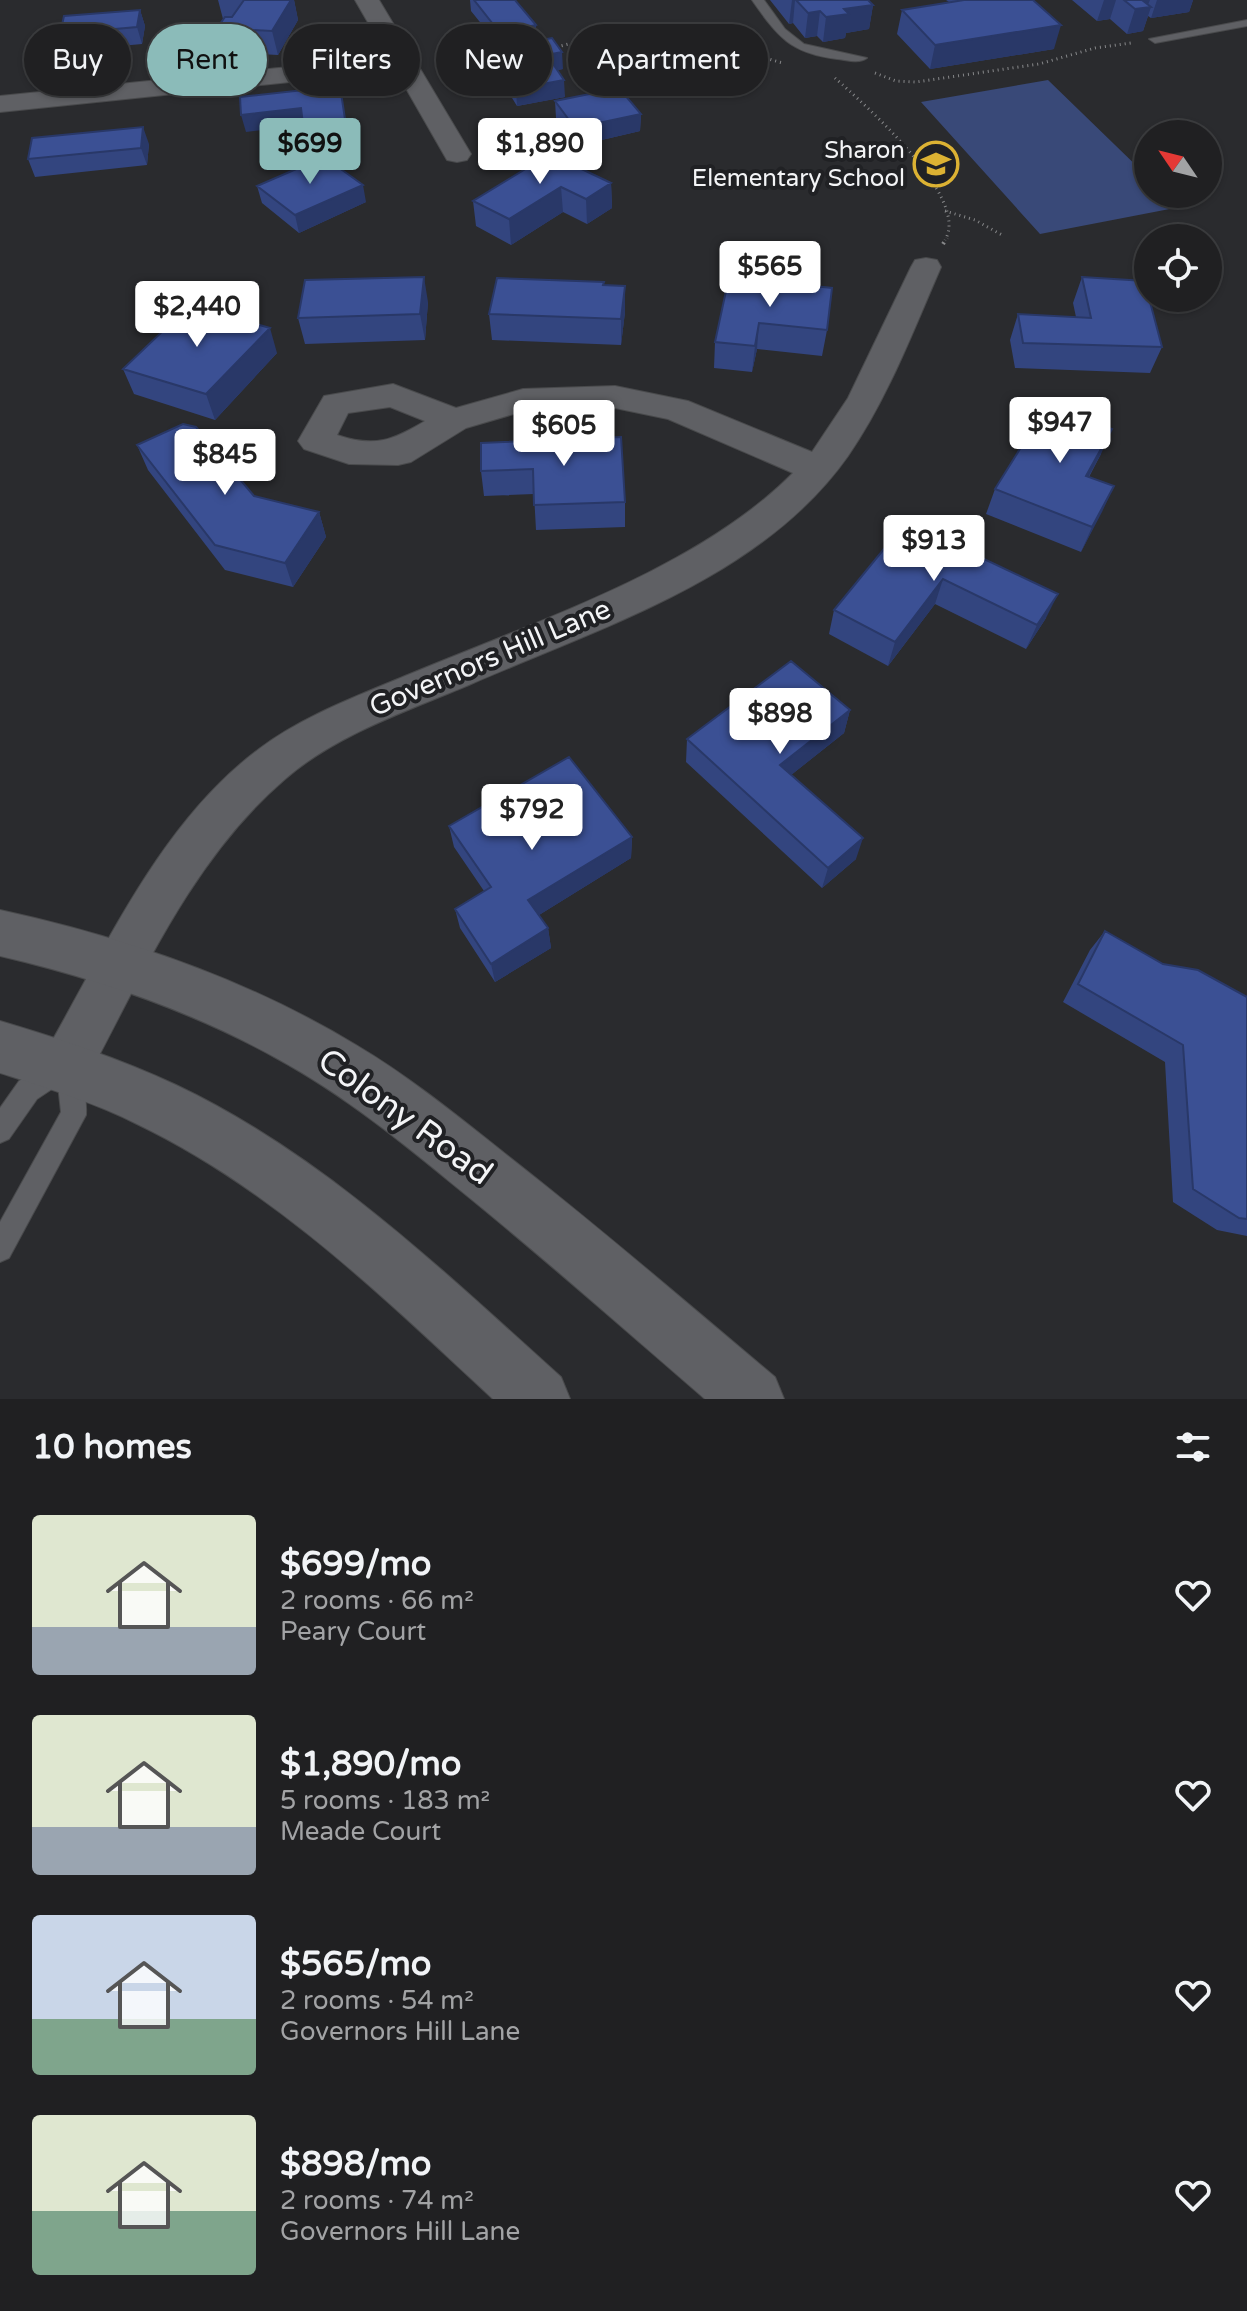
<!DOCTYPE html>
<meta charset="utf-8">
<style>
:root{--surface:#202022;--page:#2d2d2f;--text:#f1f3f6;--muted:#a2a3a5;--line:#3d3e40;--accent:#8bbbb9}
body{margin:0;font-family:"Varela Round",sans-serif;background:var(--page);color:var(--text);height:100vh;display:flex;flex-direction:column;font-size:30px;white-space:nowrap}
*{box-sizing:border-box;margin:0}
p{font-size:26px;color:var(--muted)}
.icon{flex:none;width:44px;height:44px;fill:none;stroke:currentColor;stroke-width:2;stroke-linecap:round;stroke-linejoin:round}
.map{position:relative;height:1399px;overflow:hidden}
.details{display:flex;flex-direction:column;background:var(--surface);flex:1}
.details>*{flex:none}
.guide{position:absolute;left:24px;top:24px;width:800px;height:72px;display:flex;gap:16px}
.needle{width:52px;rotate:305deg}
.controls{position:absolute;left:1134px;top:120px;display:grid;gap:16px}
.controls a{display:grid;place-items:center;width:88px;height:88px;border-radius:50%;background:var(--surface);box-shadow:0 2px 6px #0004,0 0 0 2px var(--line);font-size:40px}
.price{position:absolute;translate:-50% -68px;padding:0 18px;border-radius:8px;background:#fff;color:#222;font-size:26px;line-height:52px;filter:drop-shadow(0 2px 4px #0008)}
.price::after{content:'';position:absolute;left:50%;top:48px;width:24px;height:18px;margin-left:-12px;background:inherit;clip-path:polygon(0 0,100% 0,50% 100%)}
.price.current{background:var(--accent);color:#111}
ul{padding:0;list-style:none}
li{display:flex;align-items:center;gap:24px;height:200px;padding:0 32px}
li span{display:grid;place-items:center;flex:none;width:224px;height:160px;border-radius:8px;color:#555}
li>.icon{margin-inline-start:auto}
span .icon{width:96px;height:96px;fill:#fffc;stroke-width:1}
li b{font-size:34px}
h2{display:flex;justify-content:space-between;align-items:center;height:96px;padding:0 32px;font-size:34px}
.tag{padding:0 28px;border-radius:36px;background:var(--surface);box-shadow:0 2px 6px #0004,0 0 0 2px var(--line);font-size:28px;line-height:72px}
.tag.current{background:var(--accent);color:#111}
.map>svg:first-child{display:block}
.green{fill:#394978}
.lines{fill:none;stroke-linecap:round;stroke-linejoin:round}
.lane-casing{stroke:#494a4c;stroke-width:2}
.street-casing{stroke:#494a4c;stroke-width:2}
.secondary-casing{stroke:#494a4c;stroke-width:2}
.path-far1{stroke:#87888a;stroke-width:3;stroke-dasharray:1 4;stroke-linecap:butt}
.path{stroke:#87888a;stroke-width:4;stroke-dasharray:2 5;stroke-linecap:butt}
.lane{fill:#5f6064;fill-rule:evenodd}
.street{fill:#5f6064;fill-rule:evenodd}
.secondary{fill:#5f6064;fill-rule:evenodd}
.wall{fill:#33457f}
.shaded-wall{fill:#293868}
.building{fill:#3b5094;stroke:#293868;stroke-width:2}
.labels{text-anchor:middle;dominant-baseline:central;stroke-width:8;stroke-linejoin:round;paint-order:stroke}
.far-poi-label{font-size:24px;fill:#f3f4f6;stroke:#202124;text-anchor:end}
.street-label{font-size:28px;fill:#f3f4f6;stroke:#202124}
.near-street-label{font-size:34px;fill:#f3f4f6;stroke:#202124}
</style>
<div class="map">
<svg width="1247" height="1399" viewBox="0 0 1247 1399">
<rect width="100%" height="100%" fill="#2a2b2e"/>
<path class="green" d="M1048 80 1148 177V194H1166L1180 207 1040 234 921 102Z"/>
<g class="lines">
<g class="lane-casing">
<path id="lane" d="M752 0H764L785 29 804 44 867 58C859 64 847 60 837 59 790 53 778 37 752 0Z
M1247 20V26L1155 43 1149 39Z
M66 1054 75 1057C82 1075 87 1096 86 1115L9 1258 0 1262V1222L61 1112 58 1085 37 1099 9 1139 0 1143V1108L19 1081Z"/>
</g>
<g class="street-casing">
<path id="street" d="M355 0H379L471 154 467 160 457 162 447 160 396 71 0 112V96L388 57Z
M926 258 937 260 941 267C913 331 888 398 848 456 762 578 602 627 471 684 408 711 336 734 284 780 191 860 141 978 84 1084L66 1092 48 1084 40 1066 48 1048C107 945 161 822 259 749 303 716 355 697 405 676 531 623 697 570 793 473L668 419 615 408 524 411 466 428 411 462 398 465 349 464 304 449 298 441 324 396 393 384 456 408 523 389 615 386 688 401 812 452 848 398 911 267 915 260ZM390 407 425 421C393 440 375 448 337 435L348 413Z"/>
</g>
<g class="secondary-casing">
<path id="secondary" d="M0 910C124 937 247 979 356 1045 410 1077 459 1117 508 1156 599 1227 687 1303 775 1377L784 1399H705C624 1329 544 1258 460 1190 403 1143 344 1095 278 1059 190 1010 98 979 0 956Z
M0 1021C60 1039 119 1058 176 1085 322 1154 442 1270 561 1377L570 1399H493C384 1298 273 1189 137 1124 93 1102 47 1088 0 1073Z"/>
</g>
<path class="path-far1" d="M552 48C588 40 626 26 663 29 704 32 743 53 783 63
M442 68 495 59
M875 73 896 81 916 82 1039 64 1095 48 1131 43
M835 78C864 104 971 198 945 240
M945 211 975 220 1002 235"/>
<path class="path" d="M943 244 947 238"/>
<use href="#lane" class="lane"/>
<use href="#street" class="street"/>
<use href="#secondary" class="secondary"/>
</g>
<path class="wall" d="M218 0H294L298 20 278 55 224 52 217 28 223 19Z
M470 0H515L537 41 563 69 557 70 565 97 517 106 492 66 490 49 500 47 471 11Z
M770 0H868L873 5 869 29 846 33 845 38 823 42 817 36 805 38 793 23 789 24Z
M946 0H1033L1054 49 930 69 897 34 902 10 949 2Z
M1072 0H1193L1189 12 1151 18 1148 16 1143 31 1127 34 1110 19 1097 21Z
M140 10 145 26 142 44 67 51 60 34Z
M555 101 641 114 640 131 576 146 556 118Z
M149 144 147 165 35 177 28 159Z
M550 154 611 183 612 208 587 224 563 212 511 245 476 226 473 201Z
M257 186 366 202 299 233 262 203Z
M729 277 827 330 822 356 757 349 752 372 714 368 715 342Z
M1082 277 1162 347 1150 373 1015 368 1010 340 1018 314 1076 317 1073 303Z
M604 285 625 286V312L621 345 492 340 489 314Z
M428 302 425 340 305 344 298 318Z
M277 353 215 420 134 394 123 369Z
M1088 420 1101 454 1089 477 1114 486 1081 552 986 514 995 489Z
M481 443 625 502V527L536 530 534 494 484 496 481 471Z
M137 445 254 496 319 512 326 537 293 587 225 570 148 470Z
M906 522 1046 618 1026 649 935 604 888 666 829 634 834 610Z
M850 710 844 733 791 775 856 859 822 888 686 762 687 739Z
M449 826 632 837 631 858 539 915 548 928 551 948 495 982 460 928 455 909 484 891 454 847Z
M1105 931 1163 964 1247 997V1236L1217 1230 1173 1202 1165 1062 1063 1002 1090 950Z"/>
<path class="shaded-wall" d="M291 0H294L298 20 278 55 272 31Z
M792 0H795L793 23 789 24Z
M1104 0H1116L1110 19 1097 21Z
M1131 0H1150L1147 7H1151L1143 31 1127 34 1135 9Z
M1157 0H1193L1189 12 1151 18Z
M873 5 869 29 846 33 845 38 823 42 826 17 844 9Z
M140 10 145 26 142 44 137 27Z
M820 11 817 36 805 38 808 13Z
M536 25 537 42 501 49 500 33Z
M1061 25 1054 49 930 69 935 45Z
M562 52 563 69 548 72 547 55Z
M564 80 565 97 517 106 516 89Z
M340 86 348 136 307 141 303 125 246 132 241 115Z
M641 114 640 131 576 146 575 128Z
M143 127 149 144 147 165 141 148Z
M611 183 612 208 587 224 586 199Z
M363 185 366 202 299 233 295 215Z
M561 187 563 212 511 245 509 219Z
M424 277 428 302 425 340 420 314Z
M625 286V312L621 345V319Z
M759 323 757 349 752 372 755 346Z
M270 328 277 353 215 420 206 394Z
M1112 429 1101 454 1075 501 1086 476Z
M1114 486 1102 512 1081 552 1092 527Z
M319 512 326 537 293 587 285 563Z
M943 579 935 604 888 666 895 642Z
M1058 594 1046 618 1026 649 1037 625Z
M850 710 844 733 776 787 780 765Z
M632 837 631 858 531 920 528 900Z
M863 838 856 859 822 888 828 868Z
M548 928 551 948 495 982 491 964Z"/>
<path class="building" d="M244 0H291L272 31 217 28 225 17H232Z
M474 0H515L536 25 500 33Z
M796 0H868L873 5 844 9 849 14 826 17 820 11 808 13Z
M964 0H1033L1061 25 935 45 902 10Z
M1124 0H1142L1151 7 1135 9Z
M140 10 137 27 60 34 64 16Z
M552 38 562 52 547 55 564 80 516 89 490 49Z
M340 86 345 119 303 124 301 108 241 115 240 97Z
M619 88 641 114 575 128 555 101Z
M143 127 141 148 28 159 32 138Z
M550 154 611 183 586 199 561 187 509 219 473 201Z
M324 157 363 185 295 215 257 186Z
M424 277 420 314 298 318 305 280Z
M729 277 832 288 827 330 759 323 755 346 715 342Z
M1082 277 1145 281 1148 298H1149L1162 347 1023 343 1018 314 1091 318Z
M497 278 604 282 603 285 625 286 621 319 489 314Z
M190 305 270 328 206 394 123 369Z
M1051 399 1091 414 1087 420 1112 429 1086 476 1114 486 1092 527 995 489Z
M183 424 196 427 254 496 319 512 285 563 215 545 137 445Z
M621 437 625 502 534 505 533 469 481 471V443Z
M906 522 1058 594 1037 625 943 579 895 642 834 610Z
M791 661 850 710 780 765 863 838 828 868 687 739Z
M569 757 632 837 528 900 548 928 491 964 455 909 491 887 449 826Z
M1105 931 1163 964 1198 970 1247 997V1219L1239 1218 1193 1189 1183 1045 1078 984Z"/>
<defs>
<g id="school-ring" transform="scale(2.3)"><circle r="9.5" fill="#202124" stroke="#dcb233" stroke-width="1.5"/><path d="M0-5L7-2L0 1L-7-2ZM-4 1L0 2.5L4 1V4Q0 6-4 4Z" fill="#dcb233"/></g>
</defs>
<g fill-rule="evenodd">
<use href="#school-ring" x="936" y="164"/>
</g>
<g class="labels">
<g class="far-poi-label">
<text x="905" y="150">Sharon<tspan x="905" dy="28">Elementary School</tspan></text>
</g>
<g class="street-label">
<text transform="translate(490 658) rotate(-23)">Governors Hill Lane</text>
</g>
<g class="near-street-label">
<text transform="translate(405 1117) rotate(36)">Colony Road</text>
</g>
</g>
</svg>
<div class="controls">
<a><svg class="needle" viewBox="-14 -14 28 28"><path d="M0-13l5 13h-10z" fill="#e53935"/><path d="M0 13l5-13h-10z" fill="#a2a3a5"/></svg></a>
<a><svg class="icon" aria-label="locate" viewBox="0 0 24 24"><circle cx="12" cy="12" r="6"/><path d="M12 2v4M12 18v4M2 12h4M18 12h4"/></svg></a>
</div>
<b class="price current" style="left:310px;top:186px">$699</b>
<b class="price" style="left:540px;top:186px">$1,890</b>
<b class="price" style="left:770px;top:309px">$565</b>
<b class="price" style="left:197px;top:349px">$2,440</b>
<b class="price" style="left:1060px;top:465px">$947</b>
<b class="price" style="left:564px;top:468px">$605</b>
<b class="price" style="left:225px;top:497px">$845</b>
<b class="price" style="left:934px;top:583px">$913</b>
<b class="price" style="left:780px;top:756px">$898</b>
<b class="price" style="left:532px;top:852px">$792</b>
<div class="guide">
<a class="tag">Buy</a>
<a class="tag current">Rent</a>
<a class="tag">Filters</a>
<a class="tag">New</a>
<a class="tag">Apartment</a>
</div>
</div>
<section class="details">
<h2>10 homes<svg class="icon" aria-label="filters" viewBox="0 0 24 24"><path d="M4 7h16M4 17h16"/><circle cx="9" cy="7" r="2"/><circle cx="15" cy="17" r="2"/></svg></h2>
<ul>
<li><span style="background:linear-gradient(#dfe7d0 70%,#9aa5b1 0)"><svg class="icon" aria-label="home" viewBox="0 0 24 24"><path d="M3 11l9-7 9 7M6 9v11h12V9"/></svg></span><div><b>$699/mo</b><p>2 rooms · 66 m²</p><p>Peary Court</p></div><svg class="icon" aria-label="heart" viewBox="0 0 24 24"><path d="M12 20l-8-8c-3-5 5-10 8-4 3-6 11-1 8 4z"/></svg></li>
<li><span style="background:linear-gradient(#dfe7d0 70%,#9aa5b1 0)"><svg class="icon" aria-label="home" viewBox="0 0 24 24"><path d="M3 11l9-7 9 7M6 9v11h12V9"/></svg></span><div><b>$1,890/mo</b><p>5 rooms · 183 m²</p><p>Meade Court</p></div><svg class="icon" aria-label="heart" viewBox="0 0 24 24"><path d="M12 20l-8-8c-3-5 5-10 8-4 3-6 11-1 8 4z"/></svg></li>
<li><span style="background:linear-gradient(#c9d6e8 65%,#7fa58c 0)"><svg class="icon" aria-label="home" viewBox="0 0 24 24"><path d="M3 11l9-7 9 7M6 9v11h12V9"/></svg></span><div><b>$565/mo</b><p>2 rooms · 54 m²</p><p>Governors Hill Lane</p></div><svg class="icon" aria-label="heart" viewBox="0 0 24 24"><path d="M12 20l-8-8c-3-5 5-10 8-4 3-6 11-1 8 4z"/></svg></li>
<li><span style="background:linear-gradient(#dfe7d0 60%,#7fa58c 0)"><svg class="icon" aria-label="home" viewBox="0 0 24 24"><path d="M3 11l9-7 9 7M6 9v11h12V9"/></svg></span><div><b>$898/mo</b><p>2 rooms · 74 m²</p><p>Governors Hill Lane</p></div><svg class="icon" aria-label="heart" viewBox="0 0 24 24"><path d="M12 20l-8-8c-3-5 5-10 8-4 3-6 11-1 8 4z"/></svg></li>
</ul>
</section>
